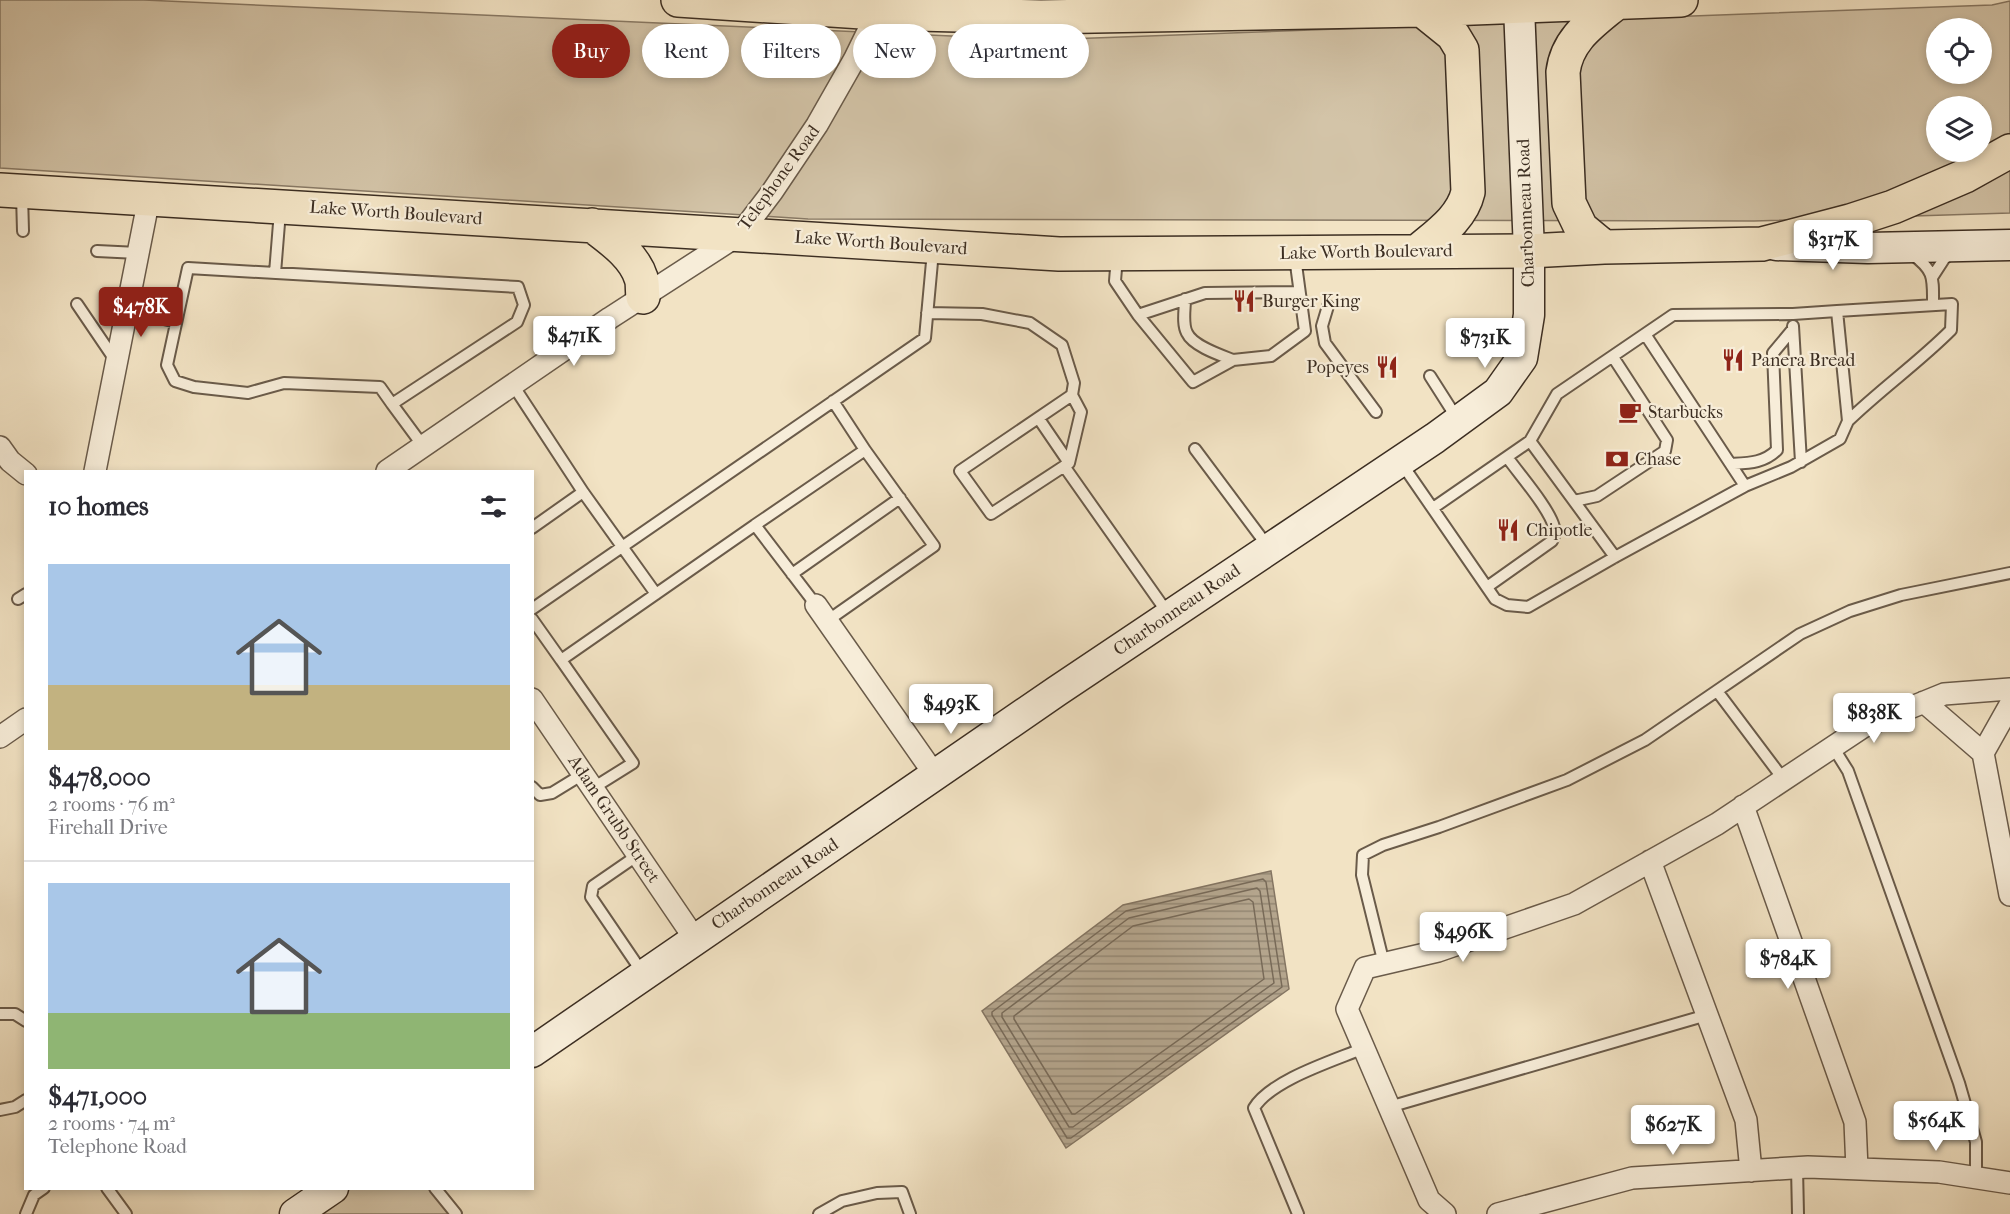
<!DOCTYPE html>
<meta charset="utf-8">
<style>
:root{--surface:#fff;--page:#f7f7f7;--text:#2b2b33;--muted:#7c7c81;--line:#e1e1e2;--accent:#8f2418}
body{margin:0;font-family:"IM FELL French Canon",serif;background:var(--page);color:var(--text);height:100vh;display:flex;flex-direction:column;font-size:22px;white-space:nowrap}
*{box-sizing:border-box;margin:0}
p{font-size:20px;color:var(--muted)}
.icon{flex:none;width:33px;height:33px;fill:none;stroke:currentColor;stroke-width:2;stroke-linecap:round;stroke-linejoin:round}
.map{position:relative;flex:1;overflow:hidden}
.details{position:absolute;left:24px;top:470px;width:510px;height:720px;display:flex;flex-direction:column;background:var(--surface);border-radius:0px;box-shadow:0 3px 9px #0003}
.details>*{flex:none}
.top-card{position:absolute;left:552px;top:24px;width:570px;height:54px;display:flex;gap:12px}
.tools{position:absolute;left:1926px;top:18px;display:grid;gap:12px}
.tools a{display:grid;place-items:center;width:66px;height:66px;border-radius:50%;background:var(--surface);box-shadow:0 3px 9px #0003;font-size:30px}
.price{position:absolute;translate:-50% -51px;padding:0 14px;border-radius:6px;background:#fff;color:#222;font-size:20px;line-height:39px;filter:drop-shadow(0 2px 3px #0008)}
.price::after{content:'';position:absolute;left:50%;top:36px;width:18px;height:14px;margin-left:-9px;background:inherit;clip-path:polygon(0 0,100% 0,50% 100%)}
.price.active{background:var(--accent);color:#fff}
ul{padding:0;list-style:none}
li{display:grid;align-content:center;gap:12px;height:318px;padding:0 24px}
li+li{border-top:2px solid var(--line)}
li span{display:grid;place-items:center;height:186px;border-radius:0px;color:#555}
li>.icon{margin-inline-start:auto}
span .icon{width:108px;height:108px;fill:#fffc;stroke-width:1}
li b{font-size:26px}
h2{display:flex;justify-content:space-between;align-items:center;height:72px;padding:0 24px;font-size:26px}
.pill{padding:0 21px;border-radius:27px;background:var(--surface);box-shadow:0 3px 9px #0003;font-size:21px;line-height:54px}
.pill.active{background:var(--accent);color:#fff}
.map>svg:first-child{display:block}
.green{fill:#d3c4a8;stroke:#887965;stroke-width:1.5;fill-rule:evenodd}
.water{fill:url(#water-rules);stroke:#847562;stroke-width:1.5}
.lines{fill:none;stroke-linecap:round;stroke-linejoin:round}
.shore{stroke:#786a58;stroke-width:1.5}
.lane-casing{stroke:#6a5b4a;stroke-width:14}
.street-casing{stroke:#6a5b4a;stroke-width:24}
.secondary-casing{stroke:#3c2e22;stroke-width:33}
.highway-casing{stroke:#3c2e22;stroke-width:36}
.lane{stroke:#f7edd9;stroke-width:10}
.street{stroke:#f7edd9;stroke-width:21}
.secondary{stroke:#f7edd9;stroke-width:30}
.highway{stroke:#f2e3c4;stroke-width:33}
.labels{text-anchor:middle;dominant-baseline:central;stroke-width:4.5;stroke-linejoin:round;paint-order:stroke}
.street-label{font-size:18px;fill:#3c2e22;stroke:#f7edd9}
.poi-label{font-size:18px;fill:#3c2e22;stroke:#f7edd9;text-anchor:start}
</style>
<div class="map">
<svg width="2010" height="1214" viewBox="0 0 2010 1214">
<defs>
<pattern id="water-rules" width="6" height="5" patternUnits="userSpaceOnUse" patternTransform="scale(1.5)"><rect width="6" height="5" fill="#b4a58d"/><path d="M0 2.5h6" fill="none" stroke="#948773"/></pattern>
</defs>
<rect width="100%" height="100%" fill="#f2e3c4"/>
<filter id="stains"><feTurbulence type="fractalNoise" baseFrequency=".00333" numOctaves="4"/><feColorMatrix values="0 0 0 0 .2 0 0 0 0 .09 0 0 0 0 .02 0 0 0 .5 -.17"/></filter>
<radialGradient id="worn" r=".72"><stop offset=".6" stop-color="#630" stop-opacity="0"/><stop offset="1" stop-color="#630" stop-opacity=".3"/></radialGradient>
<path class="green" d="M0 0H144L1039 40 1992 5 2010 1V213L1754 221 808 219 0 168ZM1936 28H1982V74H1936ZM1936 106H1982V152H1936Z
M333 1188H433L452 1214H295Z"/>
<path class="water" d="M1271 871 1289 989 1066 1148 982 1011 1123 905Z"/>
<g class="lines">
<path class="shore" d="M1263 879 1266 882 1282 987 1071 1138H1067L992 1015V1012L1126 911Z
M1257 888 1260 891 1274 983 1073 1127H1069L1002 1017V1013L1129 918Z
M1249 899 1253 902 1264 979 1075 1114H1072L1014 1019V1016L1133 926Z"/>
<g class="lane-casing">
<path id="lane" d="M22 195 23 231
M97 251 138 253
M1912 254C1935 271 1933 278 1933 305
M1117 256 1115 281 1138 315
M1295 257 1305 331 1271 356 1233 360 1193 382 1138 315 1205 293 1299 292
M275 273 280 211
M1933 276 1944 259 1951 253
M1185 299C1185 309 1182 324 1187 333 1193 346 1220 355 1233 360
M77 304 115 360
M1328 306 1322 326 1325 343 1376 412
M127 310 176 322
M1837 311 1952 304 1951 330C1918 363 1881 389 1848 421
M927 313 982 314 1030 323 1062 345 1074 383 1072 395 960 471 991 514 1069 463 1039 419
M1793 326 1801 462
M1645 334 1745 486
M1430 376 1458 420
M513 385 583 492 532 528
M392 404 380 387 284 383 248 393 194 387 175 381 167 365 188 268 518 287 524 305 517 322 392 404 423 446
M1530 441 1615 557
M1195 449 1269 548
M1069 463 1081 412 1072 395
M1402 464 1495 599 1507 605 1528 607 1615 557 1745 486 1791 467 1840 439 1848 421 1837 311 1793 314 1673 315 1557 394 1530 441 1433 508
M1731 464C1749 463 1764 463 1777 450L1773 353 1793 329
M1064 466 1169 615
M583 492 656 594
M1574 501 1597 496 1665 451 1667 440 1613 357
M755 525 865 450 833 401
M792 574 900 498
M1487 587 1552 541C1554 536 1556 532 1554 527 1549 508 1519 474 1507 457
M18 599 26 594
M532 609 925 338 933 251
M532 619 561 660 755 525 816 605
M827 621 934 546 865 450
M561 660 633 763 593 788
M1717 691 1784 780
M1833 747 1848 771 1959 1083 1976 1142V1178
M532 787 540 795 552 793 583 774
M638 855 593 886 591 897 644 975
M1384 964 1362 875 1363 855 1383 845 1439 827 1567 780 1645 740 1800 634 1850 611 1901 595 2010 573
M0 1014H15L26 1021
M1389 1107 1707 1015
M0 1110 15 1107 26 1100
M1797 1168 1798 1214
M107 1188 126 1214
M435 1188 456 1214
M26 1214 34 1195 44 1188
M819 1214 842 1201 877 1193 902 1192 910 1214
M1298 1214 1254 1108C1271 1080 1333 1061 1364 1048"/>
</g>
<g class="street-casing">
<path id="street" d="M0 447 10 461 26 474
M95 471 149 198
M387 471 610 318 740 234 772 192 817 125 854 60 877 13 878 3
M816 605 935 775
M532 699 695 939
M1924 702 1983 753 2010 895
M0 737 26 719
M1983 753 2010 705
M1743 806 1855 1122 1857 1169
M1650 861 1746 1120 1751 1171
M1445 1214 1429 1200 1347 1009 1365 968 1438 951 1574 904 1717 824 1863 727 1944 694 2010 689
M1498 1214 1632 1178 1808 1167 1939 1172 2010 1183"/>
</g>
<g class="secondary-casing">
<path id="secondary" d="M1776 245 1868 248 2010 245
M532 1052 1057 691 1435 438 1498 392 1522 358 1529 315V251L1519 7
M295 1214 333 1188"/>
</g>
<g class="highway-casing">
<path id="highway" d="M678 0 877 13 1041 17 1422 10 1681 0
M0 190 1059 254 1529 251 1604 247 1762 244 1850 221 1893 207 1965 176 2010 151
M592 225C610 239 634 255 641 278 643 283 642 291 643 297
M1604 247 1581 228 1569 203 1563 72C1567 39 1592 23 1616 3
M1418 251C1438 234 1462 218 1468 192L1462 50 1453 35 1422 10"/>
</g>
<use href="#lane" class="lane"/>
<use href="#street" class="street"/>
<use href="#secondary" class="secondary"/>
<use href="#highway" class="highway"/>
</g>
<defs>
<g id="restaurant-bare" transform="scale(1.8)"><path d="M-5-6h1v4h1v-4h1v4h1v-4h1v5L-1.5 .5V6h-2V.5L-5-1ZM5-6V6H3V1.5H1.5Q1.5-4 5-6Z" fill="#8f2418" stroke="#f7edd9" stroke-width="2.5" paint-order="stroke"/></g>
<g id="cafe-bare" transform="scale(1.8)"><path d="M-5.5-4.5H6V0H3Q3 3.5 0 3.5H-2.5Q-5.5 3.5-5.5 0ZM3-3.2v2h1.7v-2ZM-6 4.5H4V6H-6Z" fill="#8f2418" stroke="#f7edd9" stroke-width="2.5" paint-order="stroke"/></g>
<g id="bank-bare" transform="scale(1.8)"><path d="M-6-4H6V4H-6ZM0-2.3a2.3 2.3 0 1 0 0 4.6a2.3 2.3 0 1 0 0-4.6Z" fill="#8f2418" stroke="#f7edd9" stroke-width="2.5" paint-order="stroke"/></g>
</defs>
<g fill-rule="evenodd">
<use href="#restaurant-bare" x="1244" y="301"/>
<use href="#restaurant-bare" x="1733" y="360"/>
<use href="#restaurant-bare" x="1387" y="367"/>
<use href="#cafe-bare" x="1630" y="412"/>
<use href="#bank-bare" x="1617" y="459"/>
<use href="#restaurant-bare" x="1508" y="530"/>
</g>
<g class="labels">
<g class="street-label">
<text transform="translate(779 178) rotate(-54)">Telephone Road</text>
<text transform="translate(396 213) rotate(4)">Lake Worth Boulevard</text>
<text transform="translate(1526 213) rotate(-92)">Charbonneau Road</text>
<text transform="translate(881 243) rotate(4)">Lake Worth Boulevard</text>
<text transform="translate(1366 252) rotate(-1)">Lake Worth Boulevard</text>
<text transform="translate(1177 610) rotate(-34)">Charbonneau Road</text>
<text transform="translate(614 819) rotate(56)">Adam Grubb Street</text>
<text transform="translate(775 884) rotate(-34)">Charbonneau Road</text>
</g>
<g class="poi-label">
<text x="1262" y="301">Burger King</text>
<text x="1751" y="360">Panera Bread</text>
<text x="1369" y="367" text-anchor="end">Popeyes</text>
<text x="1648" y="412">Starbucks</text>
<text x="1635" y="459">Chase</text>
<text x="1526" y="530">Chipotle</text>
</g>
</g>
<rect width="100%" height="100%" filter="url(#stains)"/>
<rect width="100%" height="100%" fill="url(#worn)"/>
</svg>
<div class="tools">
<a><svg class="icon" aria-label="locate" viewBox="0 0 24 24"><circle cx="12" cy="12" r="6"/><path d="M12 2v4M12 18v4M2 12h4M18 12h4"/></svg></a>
<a><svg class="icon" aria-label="layers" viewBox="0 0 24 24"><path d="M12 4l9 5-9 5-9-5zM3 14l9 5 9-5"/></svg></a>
</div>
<b class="price" style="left:1833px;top:271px">$317K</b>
<b class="price active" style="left:141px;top:338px">$478K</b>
<b class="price" style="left:574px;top:367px">$471K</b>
<b class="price" style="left:1485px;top:369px">$731K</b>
<b class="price" style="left:951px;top:735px">$493K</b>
<b class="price" style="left:1874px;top:744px">$838K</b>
<b class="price" style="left:1463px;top:963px">$496K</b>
<b class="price" style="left:1788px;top:990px">$784K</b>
<b class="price" style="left:1936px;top:1152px">$564K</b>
<b class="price" style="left:1673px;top:1156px">$627K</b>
<div class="top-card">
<a class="pill active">Buy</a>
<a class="pill">Rent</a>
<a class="pill">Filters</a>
<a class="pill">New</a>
<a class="pill">Apartment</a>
</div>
<section class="details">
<h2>10 homes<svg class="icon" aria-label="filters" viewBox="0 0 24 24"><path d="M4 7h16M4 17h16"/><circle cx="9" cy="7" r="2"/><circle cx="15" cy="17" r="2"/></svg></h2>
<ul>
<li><span style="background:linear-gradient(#a9c7e8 65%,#c2b280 0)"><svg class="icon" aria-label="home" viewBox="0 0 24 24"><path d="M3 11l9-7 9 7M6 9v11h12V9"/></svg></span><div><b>$478,000</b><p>2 rooms · 76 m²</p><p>Firehall Drive</p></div></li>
<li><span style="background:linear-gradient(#a9c7e8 70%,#8fb573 0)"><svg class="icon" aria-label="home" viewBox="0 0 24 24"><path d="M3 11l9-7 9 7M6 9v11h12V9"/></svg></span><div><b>$471,000</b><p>2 rooms · 74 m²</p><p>Telephone Road</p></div></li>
</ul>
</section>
</div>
